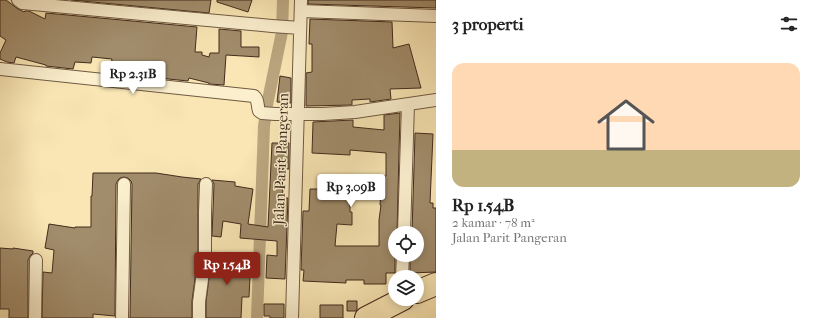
<!DOCTYPE html>
<html lang="id">
<meta charset="utf-8">
<style>
:root{--surface:#fff;--page:#f6f6f6;--text:#222;--muted:#767676;--line:#e0e0e0;--accent:#8f2418}
body{margin:0;font-family:"IM FELL French Canon",serif;background:var(--page);color:var(--text);height:100vh;display:flex;flex-direction:column;font-size:15px;white-space:nowrap}
*{box-sizing:border-box;margin:0}
p{font-size:13px;color:var(--muted)}
.icon{flex:none;width:22px;height:22px;fill:none;stroke:currentColor;stroke-width:2;stroke-linecap:round;stroke-linejoin:round}
.map{position:relative;flex:1;overflow:hidden}
.drawer{display:flex;flex-direction:column;background:var(--surface);width:380px}
.drawer>*{flex:none}
.fabs{position:absolute;left:388px;top:226px;display:grid;gap:8px}
.fabs a{display:grid;place-items:center;width:36px;height:36px;border-radius:50%;background:var(--surface);box-shadow:0 2px 10px #0003;font-size:20px}
.price{position:absolute;translate:-50% -34px;padding:0 9px;border-radius:4px;background:#fff;color:#222;font-size:13px;line-height:26px;filter:drop-shadow(0 1px 2px #0008)}
.price::after{content:'';position:absolute;left:50%;top:24px;width:12px;height:9px;margin-left:-6px;background:inherit;clip-path:polygon(0 0,100% 0,50% 100%)}
.price.active{background:var(--accent);color:#fff}
ul{padding:0;list-style:none}
li{display:grid;align-content:center;gap:8px;height:212px;padding:0 16px}
li+li{border-top:1px solid var(--line)}
li span{display:grid;place-items:center;height:124px;border-radius:12px;color:#555}
li>.icon{margin-inline-start:auto}
span .icon{width:72px;height:72px;fill:#fffc;stroke-width:1}
li b{font-size:17px}
h2{display:flex;justify-content:space-between;align-items:center;height:48px;padding:0 16px;font-size:17px}
main{display:flex;flex:1;min-height:0}
.map>svg:first-child{display:block}
.lines{fill:none;stroke-linecap:round;stroke-linejoin:round}
.canal{stroke:#baa680;stroke-width:12}
.building{fill:#a18c6b;stroke:#412b1c}
.street-casing{stroke:#6f5a42;stroke-width:14}
.highway-casing{stroke:#412b1c;stroke-width:24}
.street{stroke:#fbefce;stroke-width:12}
.highway{stroke:#f9e6b4;stroke-width:22}
.labels{text-anchor:middle;dominant-baseline:central;stroke-width:3;stroke-linejoin:round;paint-order:stroke}
.street-label{font-size:15px;fill:#412b1c;stroke:#fbefce}
</style>
<main>
<div class="map">
<svg width="436" height="318" viewBox="0 0 436 318">
<rect width="100%" height="100%" fill="#f9e6b4"/>
<filter id="stains"><feTurbulence type="fractalNoise" baseFrequency=".005" numOctaves="4"/><feColorMatrix values="0 0 0 0 .2 0 0 0 0 .09 0 0 0 0 .02 0 0 0 .5 -.17"/></filter>
<radialGradient id="worn" r=".72"><stop offset=".6" stop-color="#630" stop-opacity="0"/><stop offset="1" stop-color="#630" stop-opacity=".3"/></radialGradient>
<g class="lines">
<path class="canal" d="M257 318 264 126 267 105 282 32 283 0"/>
</g>
<path class="building" d="M0 0H6L18 9 24 12 25 11H29L45 19 46 13 197 27 195 52H202V55L209 57 210 53H219V29L241 31V47H259V57L226 55 224 85 209 84V83L189 78 188 81 110 73 112 59 92 57 91 63 75 62 73 69 46 66V65L16 57 14 63 7 62 0 59V53L6 40 0 36Z
M71 0H211L209 13Z
M217 0H252L248 12 217 2Z
M308 0H436V8L308 4Z
M310 19 392 22 393 48 409 44 421 88 390 89 391 99 370 102V99L352 100V105L306 106V73L312 72V44H309Z
M280 76 291 78V103L277 102Z
M400 113 397 233H395V273H386V284H364V280H346V283L303 281 304 270H301L303 211H309L310 189H329L328 180H350V212H352V225L337 224 335 246H379V220L381 205H380L381 191H383L384 176H386V153L350 150V155L312 153 313 122 353 120V127L384 130V115Z
M415 133 433 134 430 203H433V208H436V272L410 273V255H417V233H412Z
M272 143H289V169H282L283 198H288L285 279 266 278 267 255 277 256V241L240 238 241 224 223 221 221 237 212 236 214 184 212 180 235 182V186L253 189 248 224 268 227Z
M93 173H156L182 177 201 179 198 184V256L192 301V318H130L132 184 131 181 128 178 124 177 120 178 118 180 116 184 115 316 93 314V318H42L43 272 52 273 54 250 45 248 49 224 75 228V227H91V196H92Z
M0 248 13 249V248L33 251V253L30 256 28 260V318H9V309H0Z
M212 254 248 255 247 277H250L249 297H242L241 318H206V302Z
M347 301H357V310L356 311H347Z
M264 304H284V318H270V316H264Z
M320 305H343V318H320Z"/>
<g class="lines">
<g class="street-casing">
<path id="street" d="M18 0 22 3 272 26 300 28
M301 11 436 16
M0 69 254 96C259 100 257 106 259 111L262 113 275 114H323L355 112 436 100
M404 233 408 104
M402 277 403 255
M35 318 36 260
M122 318 124 184
M199 318V302L205 257V212L206 184
M292 318 301 0"/>
</g>
<g class="highway-casing">
<path id="highway" d="M417 292 436 284
M366 318 403 299"/>
</g>
<use href="#street" class="street"/>
<use href="#highway" class="highway"/>
</g>
<g class="labels">
<g class="street-label">
<text transform="translate(281 159) rotate(-88)">Jalan Parit Pangeran</text>
</g>
</g>
<rect width="100%" height="100%" filter="url(#stains)"/>
<rect width="100%" height="100%" fill="url(#worn)"/>
</svg>
<div class="fabs">
<a><svg class="icon" aria-label="locate" viewBox="0 0 24 24"><circle cx="12" cy="12" r="6"/><path d="M12 2v4M12 18v4M2 12h4M18 12h4"/></svg></a>
<a><svg class="icon" aria-label="layers" viewBox="0 0 24 24"><path d="M12 4l9 5-9 5-9-5zM3 14l9 5 9-5"/></svg></a>
</div>
<b class="price" style="left:133px;top:95px">Rp 2.31B</b>
<b class="price" style="left:351px;top:208px">Rp 3.09B</b>
<b class="price active" style="left:227px;top:286px">Rp 1.54B</b>
</div>
<section class="drawer">
<h2>3 properti<svg class="icon" aria-label="filters" viewBox="0 0 24 24"><path d="M4 7h16M4 17h16"/><circle cx="9" cy="7" r="2"/><circle cx="15" cy="17" r="2"/></svg></h2>
<ul>
<li><span style="background:linear-gradient(#ffd9b3 70%,#c2b280 0)"><svg class="icon" aria-label="home" viewBox="0 0 24 24"><path d="M3 11l9-7 9 7M6 9v11h12V9"/></svg></span><div><b>Rp 1.54B</b><p>2 kamar · 78 m²</p><p>Jalan Parit Pangeran</p></div></li>
</ul>
</section>
</main>
